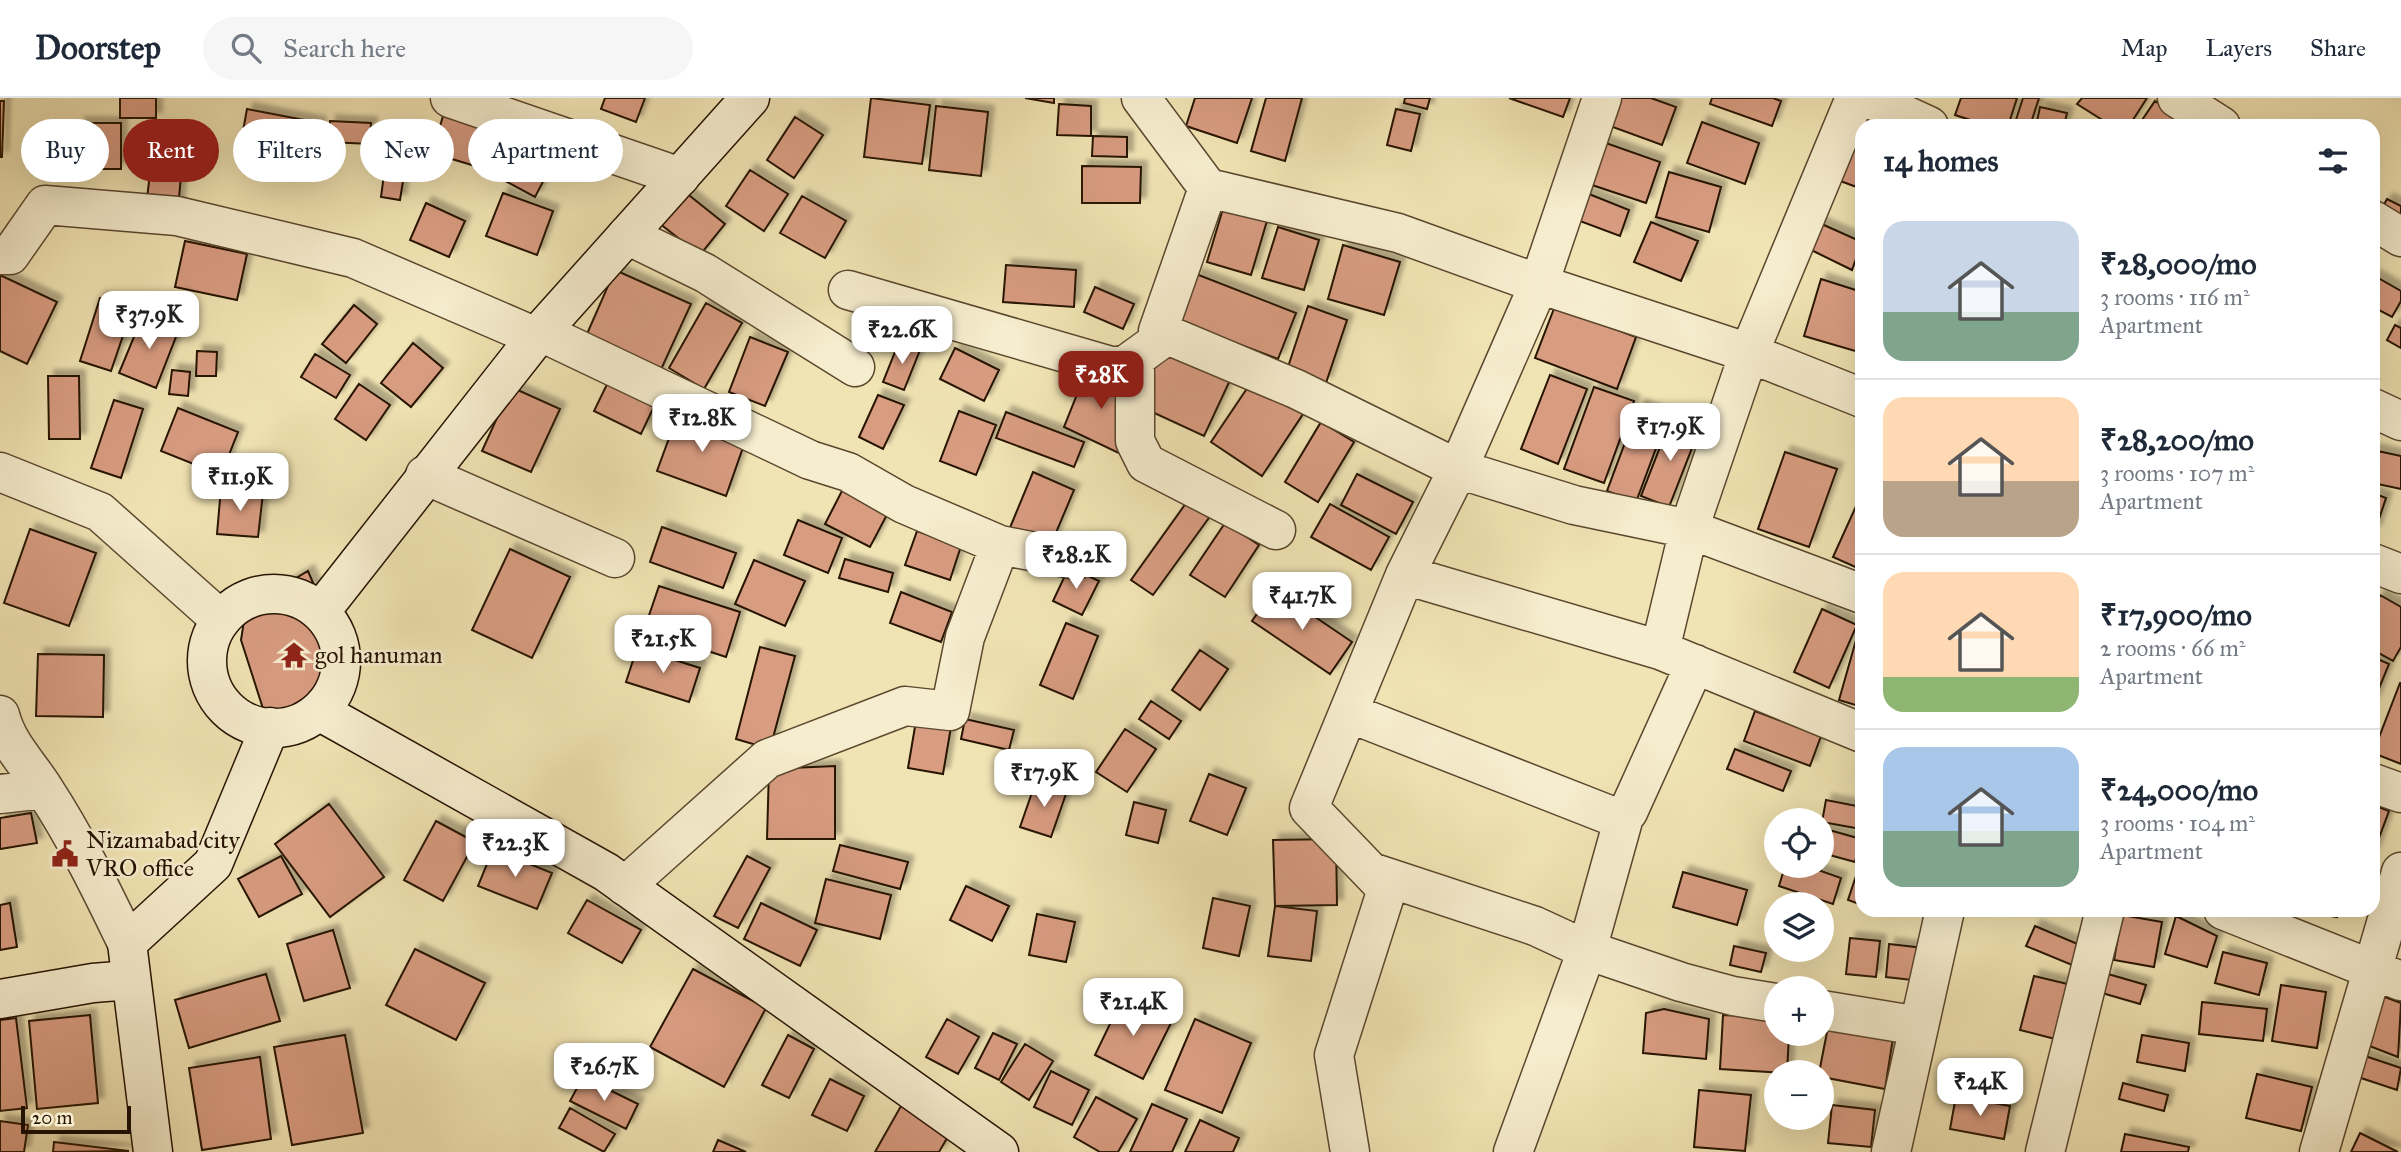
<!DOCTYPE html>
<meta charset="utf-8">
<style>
:root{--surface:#fff;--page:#f6f6f7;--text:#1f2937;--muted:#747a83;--line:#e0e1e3;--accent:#8f2418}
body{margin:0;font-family:"IM FELL Great Primer",serif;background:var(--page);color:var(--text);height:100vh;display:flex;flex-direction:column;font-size:26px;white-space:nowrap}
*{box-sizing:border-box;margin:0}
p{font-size:23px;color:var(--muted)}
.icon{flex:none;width:38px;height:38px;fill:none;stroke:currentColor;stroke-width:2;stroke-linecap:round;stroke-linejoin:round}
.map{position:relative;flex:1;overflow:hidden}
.drawer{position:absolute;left:1855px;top:21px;width:525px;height:798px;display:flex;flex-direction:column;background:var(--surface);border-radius:21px;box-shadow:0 7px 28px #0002}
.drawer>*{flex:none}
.banner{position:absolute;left:21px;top:21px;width:665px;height:63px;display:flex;gap:14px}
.buttons{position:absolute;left:1764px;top:710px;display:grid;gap:14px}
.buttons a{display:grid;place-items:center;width:70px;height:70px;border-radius:50%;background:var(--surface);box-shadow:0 7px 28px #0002;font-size:35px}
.scale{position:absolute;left:21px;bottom:18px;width:110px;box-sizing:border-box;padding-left:7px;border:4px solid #271302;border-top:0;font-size:19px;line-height:24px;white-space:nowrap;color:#271302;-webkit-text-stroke:5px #f6edce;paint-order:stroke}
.price{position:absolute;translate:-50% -60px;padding:0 16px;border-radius:14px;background:#fff;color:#222;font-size:23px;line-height:46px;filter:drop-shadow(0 2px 4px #0008)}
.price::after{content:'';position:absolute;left:50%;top:42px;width:21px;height:16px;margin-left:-10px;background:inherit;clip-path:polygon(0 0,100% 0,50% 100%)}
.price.selected{background:var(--accent);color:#fff}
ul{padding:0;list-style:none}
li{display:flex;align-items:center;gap:21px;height:175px;padding:0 28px}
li+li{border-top:2px solid var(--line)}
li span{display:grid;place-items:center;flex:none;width:196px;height:140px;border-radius:21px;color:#555}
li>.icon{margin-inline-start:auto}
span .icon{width:84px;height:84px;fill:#fffc;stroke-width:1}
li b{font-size:30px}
h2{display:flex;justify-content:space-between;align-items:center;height:84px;padding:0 28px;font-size:30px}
.tag{padding:0 24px;border-radius:32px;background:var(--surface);box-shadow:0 7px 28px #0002;font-size:24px;line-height:63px}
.tag.selected{background:var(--accent);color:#fff}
header{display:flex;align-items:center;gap:42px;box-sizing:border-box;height:98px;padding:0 35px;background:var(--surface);border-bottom:2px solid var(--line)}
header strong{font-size:33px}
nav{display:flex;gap:38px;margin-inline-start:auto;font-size:24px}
.search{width:490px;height:63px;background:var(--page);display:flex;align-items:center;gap:18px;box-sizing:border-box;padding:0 24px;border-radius:38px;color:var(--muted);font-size:26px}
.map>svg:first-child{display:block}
.building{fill:#d89c81;stroke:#271302;stroke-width:2;filter:url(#shadow)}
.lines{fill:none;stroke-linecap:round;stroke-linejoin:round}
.street-casing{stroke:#5a472e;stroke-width:41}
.secondary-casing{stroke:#271302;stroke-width:41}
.street{stroke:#f6edce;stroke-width:38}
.secondary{stroke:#f6edce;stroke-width:38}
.labels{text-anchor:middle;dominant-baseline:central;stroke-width:5;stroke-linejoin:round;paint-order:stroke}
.poi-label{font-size:24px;fill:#271302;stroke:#f6edce;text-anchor:start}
</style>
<header>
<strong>Doorstep</strong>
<div class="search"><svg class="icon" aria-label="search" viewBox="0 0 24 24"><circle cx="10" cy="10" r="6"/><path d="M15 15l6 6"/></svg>Search here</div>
<nav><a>Map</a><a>Layers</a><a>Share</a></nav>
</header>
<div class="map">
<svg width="2401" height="1054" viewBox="0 0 2401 1054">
<defs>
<filter id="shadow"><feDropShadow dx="6" dy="-6" stdDeviation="2" flood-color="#0004"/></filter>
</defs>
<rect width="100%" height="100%" fill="#f1e4b4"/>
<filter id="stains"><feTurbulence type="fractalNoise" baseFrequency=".00286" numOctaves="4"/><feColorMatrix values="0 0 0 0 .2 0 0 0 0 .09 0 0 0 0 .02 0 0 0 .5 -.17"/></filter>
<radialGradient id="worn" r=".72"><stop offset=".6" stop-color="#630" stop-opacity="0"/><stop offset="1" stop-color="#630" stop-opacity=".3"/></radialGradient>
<path class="building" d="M120 0H156V20H120Z
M605 0H645L636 24 601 11Z
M871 0 930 7 922 66 864 59Z
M1025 0H1054V5Z
M1195 0H1252L1237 45 1186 28Z
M1266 0H1302L1285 63 1251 53Z
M1405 0H1430L1427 11 1404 5Z
M1509 0H1570L1563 19Z
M1621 0H1651L1676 9 1662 47 1610 28Z
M1712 0H1773L1781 3 1772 28 1710 6Z
M1961 0H2017L2008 28H1989L1955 17Z
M2023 0H2039L2030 28H2014Z
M2082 0H2147L2129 28H2112L2077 6Z
M0 3H4L2 59H0Z
M2155 3 2192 28H2138Z
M1059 6 1091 8V38L1057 37Z
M446 8 489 21 475 68 432 55Z
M936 8 988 14 981 78 929 72Z
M2040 9 2067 15 2064 28H2036Z
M247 11 320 25 314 58 241 44Z
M1396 11 1420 16 1411 53 1387 47Z
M795 19 823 37 794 80 767 62Z
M330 23 371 25 370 46 329 44Z
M1702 24 1759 45 1745 86 1687 65Z
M79 25H121V71H80Z
M1862 28V91L1832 80Z
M1093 38 1127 39V59L1092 58Z
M1603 44 1660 64 1646 105 1589 86Z
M497 49 547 76 535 99 485 72Z
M386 61 406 64 400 102 381 99Z
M1082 68 1141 69 1140 105H1082Z
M750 72 788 96 764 133 726 108Z
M1669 74 1721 89 1709 134 1656 119Z
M150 75 181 77 178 112 146 109Z
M1579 92 1629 112 1620 138 1569 119Z
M685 94 725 126 700 157 659 125Z
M503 95 553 113 537 157 486 138Z
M802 98 846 123 825 160 780 135Z
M2387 101 2401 108V129L2379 116Z
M1225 104 1269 116 1251 177 1207 164Z
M426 105 465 123 449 159 410 142Z
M1815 123 1862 144 1852 172 1803 148Z
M1651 124 1698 143 1681 183 1634 164Z
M1278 129 1319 142 1304 192 1262 180Z
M185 143 247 156 237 202 175 189Z
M1343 147 1400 164 1384 217 1328 201Z
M1006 167 1076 172 1074 209 1003 204Z
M615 172 691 206 658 278 583 245Z
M1196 176 1296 215 1278 261 1178 223Z
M0 177 57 204 27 266 0 253Z
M2373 177 2401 193V203L2392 219 2373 209Z
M1821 181 1862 194V255L1804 238Z
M1095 189 1134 206 1123 231 1084 214Z
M100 200 132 211 111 273 80 263Z
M706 205 742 225 704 291 669 270Z
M354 207 377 226 346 265 322 246Z
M1308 208 1347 222 1326 285 1287 272Z
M1555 208 1636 239 1617 291 1535 260Z
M143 217 179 231 156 290 119 275Z
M2395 227 2401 230V250L2387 242Z
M750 239 788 254 765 308 729 294Z
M899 244 920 252 904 292 883 284Z
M413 245 443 270 411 309 381 285Z
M1165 247 1232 278 1204 338 1137 307Z
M955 250 999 272 984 303 940 281Z
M197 253 217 254 216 278H196Z
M315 256 350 277 336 300 301 279Z
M1088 269 1131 291 1125 358 1064 329Z
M172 272 190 274 188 298 169 296Z
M1550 277 1587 291 1558 366 1521 351Z
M48 278H79L80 341H49Z
M611 278 658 300 641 336 594 313Z
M1254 280 1305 313 1262 378 1211 344Z
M359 286 390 307 366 342 335 321Z
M511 289 560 311 531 374 482 353Z
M1594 289 1634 303 1604 385 1564 371Z
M878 297 904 307 883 351 859 339Z
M114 302 143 311 121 380 91 370Z
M1639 307 1668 318 1636 404 1607 393Z
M178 310 238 334 221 377 161 353Z
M679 313 747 338 726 398 657 373Z
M959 313 996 327 976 377 940 363Z
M1006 314 1084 344 1074 369 996 340Z
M1671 321 1699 332 1669 409 1641 398Z
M1321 324 1354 344 1318 404 1285 384Z
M2373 352 2401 358V391L2373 385Z
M1785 354 1837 371 1809 449 1758 431Z
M1033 374 1074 392 1050 449 1009 432Z
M1357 376 1413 404 1396 436 1341 407Z
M845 387 890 411 870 449 825 426Z
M221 390 263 395 258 439 217 436Z
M1862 395V472L1833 459Z
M2373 395 2386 400 2375 433H2373Z
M1189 401 1211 417 1153 497 1131 482Z
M1330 406 1389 439 1371 472 1311 439Z
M798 422 842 440 828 475 784 457Z
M1225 425 1259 447 1225 499 1190 477Z
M662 429 736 455 723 490 650 464Z
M30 431 96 455 69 528 4 505Z
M917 433 961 448 950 482 905 467Z
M510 451 570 479 532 560 472 532Z
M845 461 893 475 888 494 839 480Z
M754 462 805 483 785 528 735 506Z
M1069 469 1099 483 1082 517 1053 503Z
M308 473 350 572 267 623 241 542 246 510Z
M659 488 740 514 726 559 644 532Z
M1274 491 1352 544 1330 576 1252 523Z
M901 494 952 514 941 544 890 525Z
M2380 497 2401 509V549L2393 563 2373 552V509Z
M1822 511 1857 527 1829 590 1794 574Z
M1862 521V609L1839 602Z
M1066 525 1098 538 1073 601 1040 587Z
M760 549 795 558 770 651 736 641Z
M637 550 700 570 689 604 626 584Z
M1200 552 1228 571 1200 612 1172 592Z
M38 556 104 557 103 619 36 618Z
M2373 559 2389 566 2373 605Z
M2400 585H2401V666L2373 655Z
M1151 603 1181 623 1169 641 1139 621Z
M1755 613 1821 638 1810 668 1744 643Z
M917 617 952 623 943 676 908 670Z
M965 621 1014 632 1009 652 961 641Z
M1125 631 1156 651 1127 694 1096 674Z
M1735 651 1791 673 1783 693 1727 671Z
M835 668V741H767L769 671Z
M1209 676 1246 690 1227 737 1190 723Z
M1036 683 1067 693 1051 739 1020 729Z
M1826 702 1862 709 1861 731 1822 724Z
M1134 704 1166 712 1158 745 1126 737Z
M329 706 384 779 330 819 275 746Z
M2373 707 2389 713 2373 756Z
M31 715 37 745 0 751V720Z
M436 723 475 744 443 803 404 782Z
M1822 730 1861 741 1855 764 1822 755Z
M1336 741 1337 807 1275 808 1273 742Z
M840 747 908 764 900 791 833 773Z
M493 751 552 775 537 811 478 788Z
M281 758 302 796 259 819 238 781Z
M747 758 770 770 738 830 714 818Z
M1785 768H1807L1841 780 1833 806 1779 788Z
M1683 774 1747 792 1737 827 1673 809Z
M1857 775 1862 777V807L1848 802Z
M826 781 891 797 880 841 815 825Z
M966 788 1009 808 992 843 950 822Z
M1213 800 1250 808 1239 858 1203 850Z
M587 802 641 832 622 865 568 835Z
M10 805 17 849 0 852V807Z
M761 805 817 832 800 868 744 841Z
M1275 808 1317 813 1311 863 1268 858Z
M2292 812H2337V819Z
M1037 816 1075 824 1066 864 1029 857Z
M2122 817 2162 824 2154 869 2114 862Z
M2176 818 2217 838 2207 869 2165 856Z
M2035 828 2080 847 2072 867 2026 848Z
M333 832 350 890 304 903 287 846Z
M1850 840 1880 843 1876 879 1846 876Z
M1889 846 1924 850 1921 883 1886 879Z
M1734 848 1766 855 1761 874 1730 867Z
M415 851 485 885 456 942 386 907Z
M2223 854 2267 865 2259 897 2215 885Z
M693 871 766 910 724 989 650 949Z
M266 876 280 923 189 950 175 902Z
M2108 876 2146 887 2140 906 2102 895Z
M2034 878 2076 888 2063 943 2020 932Z
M2281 887 2326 894 2317 950 2272 943Z
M2377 896 2401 905 2398 959 2359 944Z
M1123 899 1172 923 1143 981 1095 957Z
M2202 904 2267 911 2263 943 2199 936Z
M1664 911 1709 921 1706 961 1643 955 1646 915Z
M90 917 98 1005 37 1011 29 923Z
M1723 917 1776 919V936H1789L1787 975 1720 971Z
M16 920 27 1010 0 1013V922Z
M947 921 979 939 958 976 926 959Z
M1195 921 1251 945 1222 1015 1165 992Z
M1828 929 1893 940 1885 991 1822 979 1819 975Z
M993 935 1017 946 999 982 975 970Z
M345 937 363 1035 292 1047 274 949Z
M788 937 814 951 789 1000 762 987Z
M2142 937 2189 945 2185 973 2137 964Z
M1025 946 1053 963 1029 1002 1001 984Z
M2362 957 2401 970 2397 992 2355 978Z
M260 959 271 1041 202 1052 189 970Z
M1051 973 1089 992 1072 1027 1034 1009Z
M2257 976 2312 989 2301 1033 2246 1020Z
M583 979 638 1006 626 1031 570 1003Z
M830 981 864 998 847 1033 812 1017Z
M2123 985 2168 997 2164 1013 2119 1001Z
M1699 992 1751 997 1745 1053 1694 1049Z
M1956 998 2010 1008 2004 1041 1950 1031Z
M1096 999 1137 1021 1118 1054H1100L1074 1039Z
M1152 1006 1187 1021 1172 1054H1130Z
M1832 1007 1875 1012 1871 1049 1828 1045Z
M901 1008 950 1035 939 1054H875Z
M570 1010 615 1036 604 1054 559 1030Z
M1200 1022 1239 1040 1233 1054H1185Z
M0 1023 28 1027 24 1054H0Z
M2360 1035 2398 1054H2351Z
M2125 1036 2189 1049 2188 1054H2121Z
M718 1042 746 1054H713Z
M54 1044 129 1053 53 1054Z"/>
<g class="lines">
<g class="street-casing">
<path id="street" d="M450 0 680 79
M1141 0 1208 90 1398 135 1539 186 1749 255 1862 300
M1868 0 1929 28
M2177 0 2221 28
M1208 90 1158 233 1296 291 1458 371 1574 407 1689 431 1862 496
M2373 122 2401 139
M627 137 705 175 855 269
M0 157H10L45 107 177 118 353 160 536 239
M848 192 1114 269 1127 266 1167 237
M541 234 810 362 848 374 904 406 1000 447
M1135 260V343L1146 365 1276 432
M2373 310 2401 323
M0 374 100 414 221 522
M425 377 615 460
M2373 465 2401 476
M1405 477 1660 552 1862 635
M1660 552 1689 431 1749 255 1855 0
M1349 615 1617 720 1628 714 1695 566
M0 617C7 646 29 667 44 691 76 740 102 793 127 845
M2373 685 2401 695
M0 696 44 691
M1371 774 1535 828 1587 852 1681 884 1733 898 1776 905
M625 788 767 661 905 608 950 613 965 539 1000 447 1076 462
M2223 812 2401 883
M1822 912 1919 928
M1350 1054 1334 957 1387 791 1309 710 1405 477 1458 371 1539 186 1602 0
M1513 1054 1587 852 1624 719
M1891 1054 1945 812
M2045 1054 2105 812
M2319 1054 2401 774"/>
</g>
<g class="secondary-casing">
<path id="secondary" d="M207 563a67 67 0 1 1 134 0a67 67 0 1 1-134 0Z
M320 514 536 239 750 0
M319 613 606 774 999 1054
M0 901 93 885 130 882
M153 1054 127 845 213 766 270 629"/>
</g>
<use href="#street" class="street"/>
<use href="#secondary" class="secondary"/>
</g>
<defs>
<g id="temple-bare" transform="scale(2.1)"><path d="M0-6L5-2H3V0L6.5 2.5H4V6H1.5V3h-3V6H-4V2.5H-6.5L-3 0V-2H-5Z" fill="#8f2418" stroke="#f6edce" stroke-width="2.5" paint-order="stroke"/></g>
<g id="civic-bare" transform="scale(2.1)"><path d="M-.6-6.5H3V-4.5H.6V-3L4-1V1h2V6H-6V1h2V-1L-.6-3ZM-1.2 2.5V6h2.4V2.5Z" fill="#8f2418" stroke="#f6edce" stroke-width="2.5" paint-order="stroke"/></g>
</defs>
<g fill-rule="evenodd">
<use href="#temple-bare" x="294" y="557"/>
<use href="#civic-bare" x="65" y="756"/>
</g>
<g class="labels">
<g class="poi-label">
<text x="315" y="557">gol hanuman</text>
<text x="86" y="742">Nizamabad city<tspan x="86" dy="28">VRO office</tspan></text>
</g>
</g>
<rect width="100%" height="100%" filter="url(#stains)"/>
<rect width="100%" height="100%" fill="url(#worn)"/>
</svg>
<div class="buttons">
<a><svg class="icon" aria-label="locate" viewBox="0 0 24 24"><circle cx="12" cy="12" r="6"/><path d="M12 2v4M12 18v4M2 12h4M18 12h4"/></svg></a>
<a><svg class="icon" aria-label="layers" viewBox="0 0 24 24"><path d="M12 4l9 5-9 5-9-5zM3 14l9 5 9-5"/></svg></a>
<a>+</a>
<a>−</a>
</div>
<div class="scale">20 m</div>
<b class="price" style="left:149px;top:253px">₹37.9K</b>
<b class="price" style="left:902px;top:268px">₹22.6K</b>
<b class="price selected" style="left:1101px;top:313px">₹28K</b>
<b class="price" style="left:702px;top:356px">₹12.8K</b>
<b class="price" style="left:1670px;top:365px">₹17.9K</b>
<b class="price" style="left:240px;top:415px">₹11.9K</b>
<b class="price" style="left:1076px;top:493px">₹28.2K</b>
<b class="price" style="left:1302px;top:534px">₹41.7K</b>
<b class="price" style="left:663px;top:577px">₹21.5K</b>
<b class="price" style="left:1044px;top:711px">₹17.9K</b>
<b class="price" style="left:515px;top:781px">₹22.3K</b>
<b class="price" style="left:1133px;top:940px">₹21.4K</b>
<b class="price" style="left:604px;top:1005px">₹26.7K</b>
<b class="price" style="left:1980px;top:1020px">₹24K</b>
<div class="banner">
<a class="tag">Buy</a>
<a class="tag selected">Rent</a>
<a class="tag">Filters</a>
<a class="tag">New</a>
<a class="tag">Apartment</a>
</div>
<section class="drawer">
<h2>14 homes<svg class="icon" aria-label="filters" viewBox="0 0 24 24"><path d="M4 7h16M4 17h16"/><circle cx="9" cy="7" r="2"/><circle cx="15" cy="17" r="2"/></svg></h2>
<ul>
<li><span style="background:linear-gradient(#c9d6e8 65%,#7fa58c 0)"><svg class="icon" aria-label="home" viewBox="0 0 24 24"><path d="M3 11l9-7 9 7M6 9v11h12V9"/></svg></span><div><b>₹28,000/mo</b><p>3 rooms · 116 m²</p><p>Apartment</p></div></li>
<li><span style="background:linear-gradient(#ffd9b3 60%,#b9a48a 0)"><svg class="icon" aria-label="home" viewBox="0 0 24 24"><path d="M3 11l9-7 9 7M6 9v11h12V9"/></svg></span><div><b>₹28,200/mo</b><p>3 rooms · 107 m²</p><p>Apartment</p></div></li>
<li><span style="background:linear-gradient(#ffd9b3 75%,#8fb573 0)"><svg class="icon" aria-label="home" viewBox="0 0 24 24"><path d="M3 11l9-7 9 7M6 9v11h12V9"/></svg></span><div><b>₹17,900/mo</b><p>2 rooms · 66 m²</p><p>Apartment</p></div></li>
<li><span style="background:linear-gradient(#a9c7e8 60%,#7fa58c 0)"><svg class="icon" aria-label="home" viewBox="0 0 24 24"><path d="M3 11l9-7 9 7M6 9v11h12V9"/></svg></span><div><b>₹24,000/mo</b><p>3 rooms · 104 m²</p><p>Apartment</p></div></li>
</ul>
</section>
</div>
